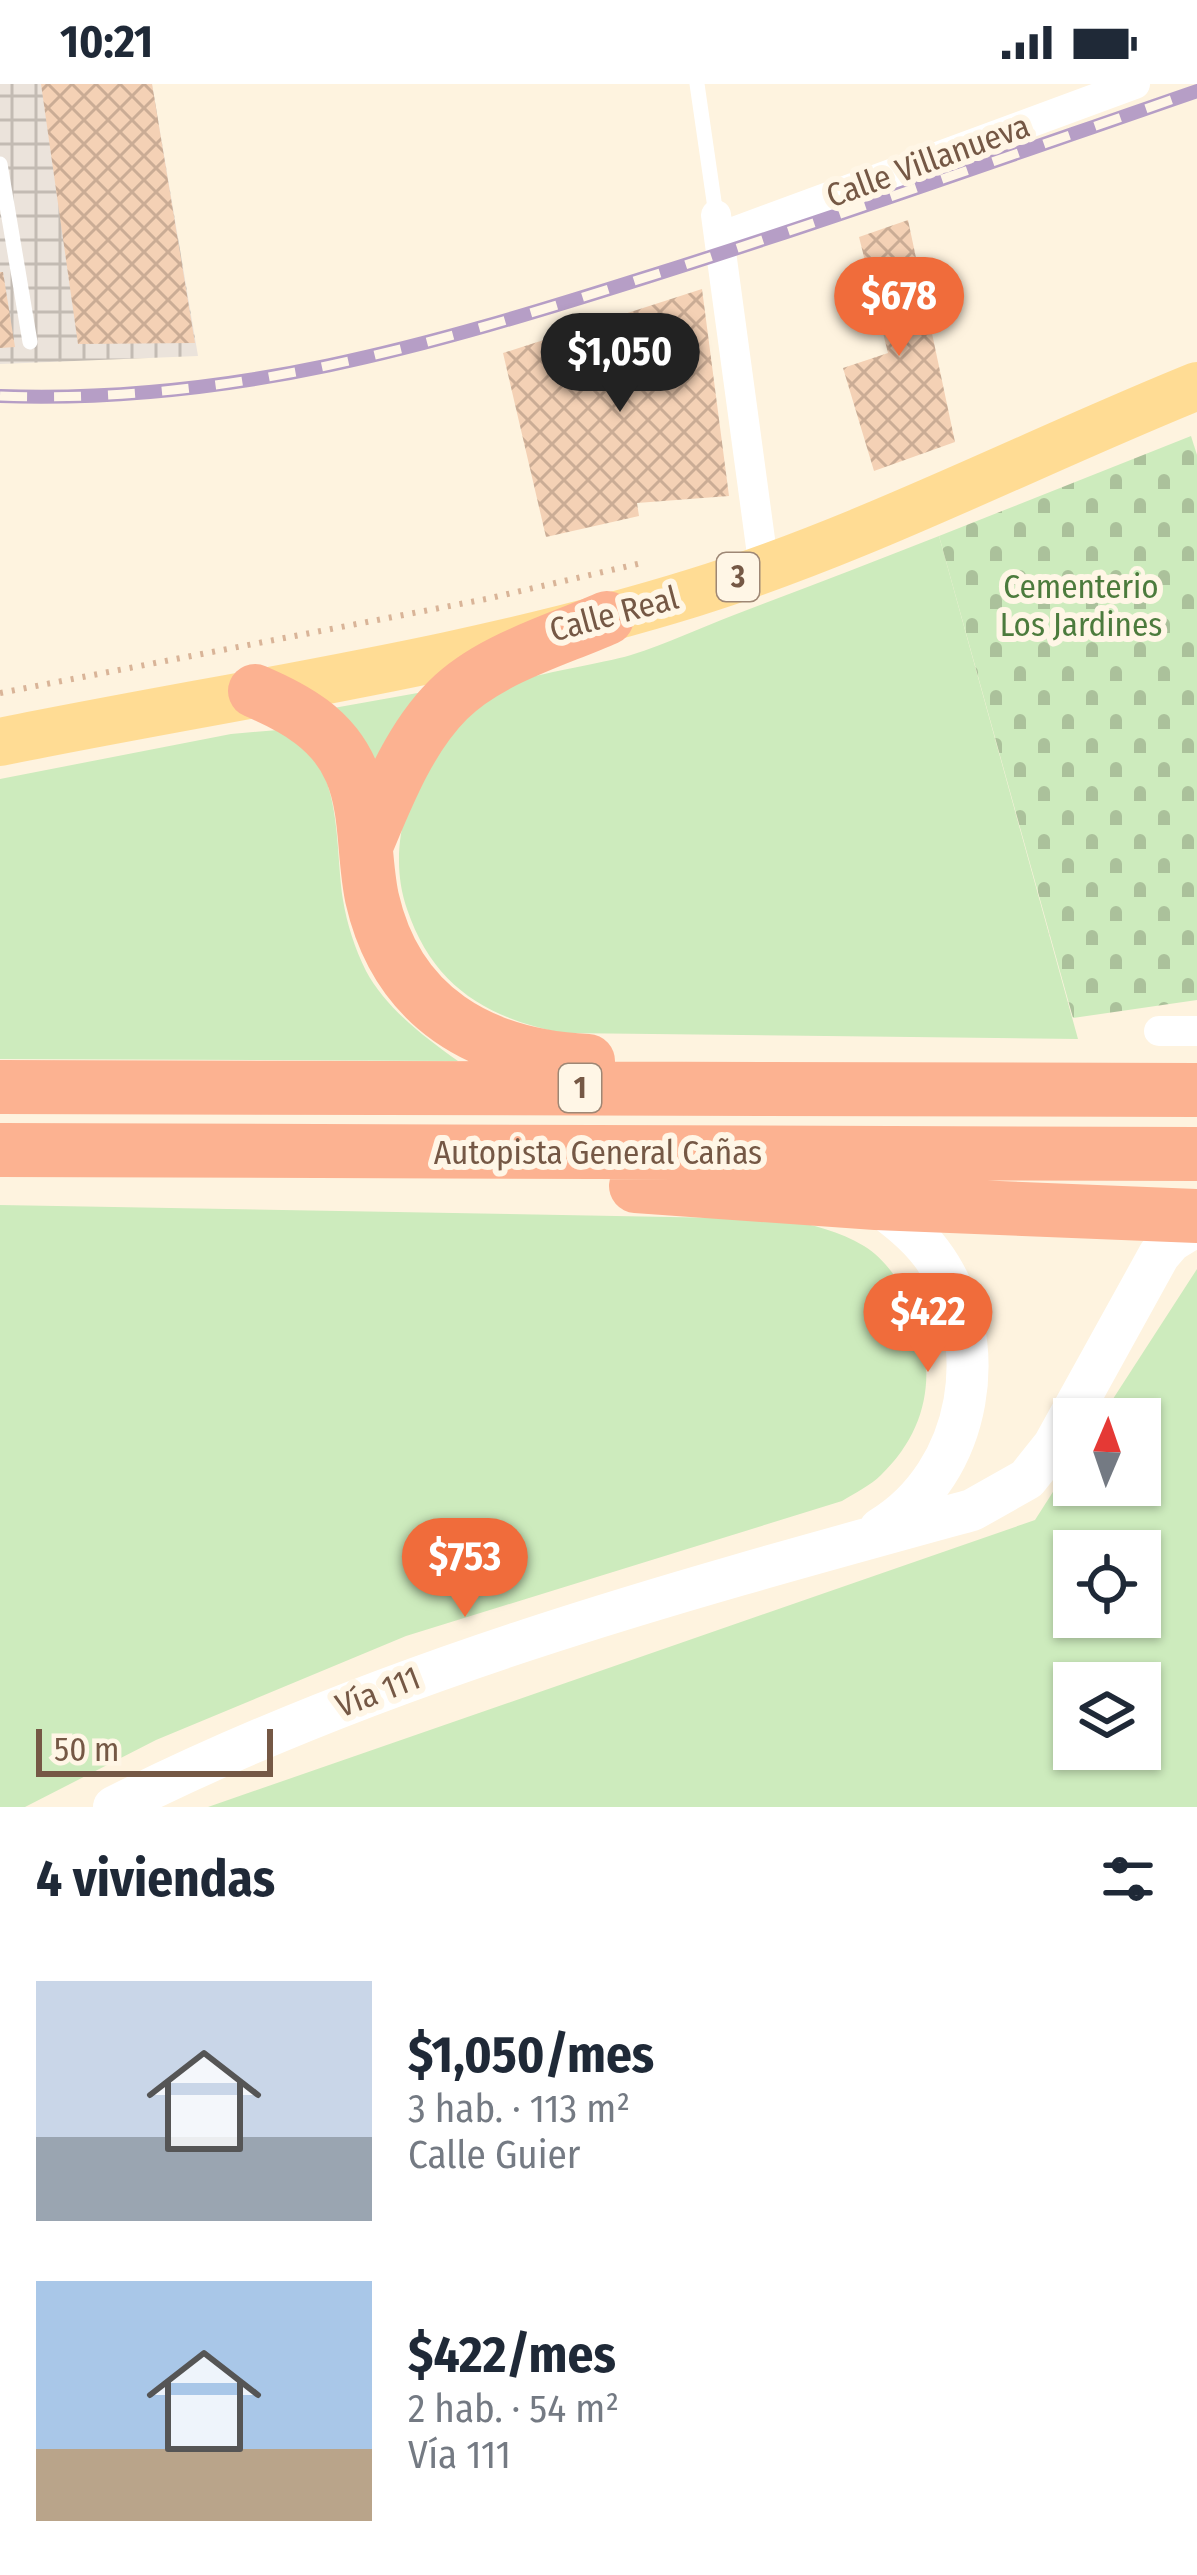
<!DOCTYPE html>
<html lang="es">
<meta charset="utf-8">
<style>
:root{--surface:#fff;--page:#f2f2f3;--text:#1f2937;--muted:#747a83;--accent:#f06c3b}
body{margin:0;font-family:"Fira Sans Condensed",sans-serif;background:var(--page);color:var(--text);height:100vh;display:flex;flex-direction:column;font-size:45px;white-space:nowrap}
*{box-sizing:border-box;margin:0}
p{font-size:39px;color:var(--muted)}
.icon{flex:none;width:66px;height:66px;fill:none;stroke:currentColor;stroke-width:2;stroke-linecap:round;stroke-linejoin:round}
.map{position:relative;height:1723px;overflow:hidden}
.side{display:flex;flex-direction:column;background:var(--surface);flex:1}
.side>*{flex:none}
.needle{width:78px;rotate:2deg}
.buttons{position:absolute;left:1053px;top:1314px;display:grid;gap:24px}
.buttons a{display:grid;place-items:center;width:108px;height:108px;border-radius:0px;background:var(--surface);box-shadow:0 3px 9px #0004;font-size:60px}
.scale{position:absolute;left:36px;bottom:30px;width:237px;box-sizing:border-box;padding-left:12px;border:6px solid #755845;border-top:0;font-size:33px;line-height:42px;white-space:nowrap;color:#755845;-webkit-text-stroke:9px #fff6e6;paint-order:stroke}
.price{position:absolute;translate:-50% -102px;padding:0 27px;border-radius:42px;background:var(--accent);color:#fff;font-size:39px;line-height:78px;filter:drop-shadow(0 3px 6px #0008)}
.price::after{content:'';position:absolute;left:50%;top:72px;width:36px;height:27px;margin-left:-18px;background:inherit;clip-path:polygon(0 0,100% 0,50% 100%)}
.price.active{background:#222;color:#fff}
ul{padding:0;list-style:none}
li{display:flex;align-items:center;gap:36px;height:300px;padding:0 36px}
li span{display:grid;place-items:center;flex:none;width:336px;height:240px;border-radius:0px;color:#555}
li>.icon{margin-inline-start:auto}
span .icon{width:144px;height:144px;fill:#fffc;stroke-width:1}
li b{font-size:51px}
h2{display:flex;justify-content:space-between;align-items:center;height:144px;padding:0 36px;font-size:51px}
.status{display:flex;justify-content:space-between;align-items:center;height:84px;padding:0 60px;background:var(--surface);direction:ltr}
.status svg{height:33px;fill:currentColor}
.map>svg:first-child{display:block}
.industrial{fill:url(#industrial-grid)}
.grass{fill:#cdebbd;fill-rule:evenodd}
.cemetery{fill:url(#cemetery-stones)}
.building{fill:url(#building-cross-hatch)}
.lines{fill:none;stroke-linecap:round;stroke-linejoin:round}
.path{stroke:#d9b498;stroke-width:6;stroke-dasharray:3 9;stroke-linecap:butt}
.lane{stroke:#fff;stroke-width:15}
.street{stroke:#fff;stroke-width:30}
.secondary{stroke:#fff;stroke-width:42}
.primary{stroke:#ffdc94;stroke-width:48}
.highway{stroke:#fcb291;stroke-width:54}
.rail-casing{stroke:#b69ec6;stroke-width:14}
.rail{stroke:#fff6e6;stroke-width:9;stroke-dasharray:27;stroke-linecap:butt}
.labels{text-anchor:middle;dominant-baseline:central;stroke-width:12;stroke-linejoin:round;paint-order:stroke}
.shield{fill:#fff6e6;stroke:#9e8775;stroke-width:3}
.shield-label{font-size:30px;font-weight:bold;fill:#755845}
.street-label{font-size:33px;fill:#755845;stroke:#fff6e6}
.park-label{font-size:33px;fill:#4c7b3d;stroke:#fff6e6}
</style>
<div class="status"><b>10:21</b><svg viewBox="0 0 49 12"><path d="M0 12V9h3v3zM5 12V6h3v6zM10 12V3h3v9zM15 12V0h3v12zM26 1h20v11H26zM47 4h2v5h-2z"/></svg></div>
<div class="map">
<svg width="1197" height="1723" viewBox="0 0 1197 1723">
<defs>
<pattern id="industrial-grid" width="8" height="8" patternUnits="userSpaceOnUse" patternTransform="scale(3)"><rect width="8" height="8" fill="#ebe3db"/><path d="M0 4h8M4 0v8" fill="none" stroke="#c3bbb3"/></pattern>
<pattern id="cemetery-stones" width="16" height="16" patternUnits="userSpaceOnUse" patternTransform="scale(3)"><rect width="16" height="16" fill="#cdebbd"/><path d="M2 7V4a2 2 0 0 1 4 0v3zM10 15v-3a2 2 0 0 1 4 0v3z" fill="#abc19b"/></pattern>
<pattern id="building-cross-hatch" width="8" height="8" patternUnits="userSpaceOnUse" patternTransform="scale(3)"><rect width="8" height="8" fill="#f4d1b5"/><path d="M0 0l8 8M0 8l8-8" fill="none" stroke="#caac95"/></pattern>
</defs>
<rect width="100%" height="100%" fill="#fef3df"/>
<path class="industrial" d="M0 0H152L198 272 0 280Z"/>
<path class="grass" d="M939 452 1078 955 563 949C486 934 433 902 407 825 379 744 428 648 498 605 524 590 598 581 631 571 666 560 700 544 734 531 802 505 871 479 939 452Z
M440 605 374 692 328 625Z
M278 646C345 668 334 760 343 816 347 840 355 865 366 887 386 924 424 953 458 977L0 975V695L231 650Z
M0 1121 785 1135C813 1141 839 1147 864 1162 887 1176 904 1203 914 1228 937 1287 929 1345 881 1391 871 1401 855 1409 842 1417L406 1552 156 1656 25 1723H0Z
M1197 1185V1723H208L1035 1436 1074 1375V1401H1140V1335H1100ZM1074 1467H1140V1533H1074ZM1074 1599H1140V1665H1074Z"/>
<path class="cemetery" d="M1191 352 1197 371V916L1073 934 939 452Z"/>
<path class="building" d="M41 0H152L195 259 78 260Z
M908 136 955 358 874 387 843 284 888 269 859 153Z
M0 188H3L15 263 0 264Z
M702 205 729 412 637 419 639 432 546 453 503 269Z"/>
<g class="lines">
<path class="path" d="M0 609 486 515 646 478"/>
<path class="lane" d="M697 0 716 131
M0 80 30 258"/>
<path class="street" d="M716 131 764 485
M720 153 1135 0
M1159 947H1197"/>
<path class="secondary" d="M876 1119C896 1134 916 1149 931 1169 995 1254 973 1389 880 1445
M114 1723C385 1586 681 1506 972 1426L1027 1395 1054 1361 1159 1171 1171 1157 1197 1141"/>
<path class="primary" d="M0 658C231 611 467 579 693 509 866 455 1029 370 1197 302"/>
<path class="highway" d="M255 607C295 624 333 645 351 687 368 727 363 771 372 814 397 924 481 972 588 977
M366 762C387 712 409 655 448 616 489 575 555 557 607 534
M0 1003 1197 1006
M0 1066 1197 1070
M636 1102 876 1119 1197 1132"/>
<g class="rail-casing">
<path id="rail" d="M0 312C232 320 429 262 647 193 832 135 1014 70 1197 7"/>
</g>
<use href="#rail" class="rail"/>
</g>
<g class="labels">
<g class="shield">
<rect x="717" y="469" width="42" height="48" rx="9"/>
<rect x="559" y="980" width="42" height="48" rx="9"/>
</g>
<g class="shield-label">
<text x="738" y="493">3</text>
<text x="580" y="1004">1</text>
</g>
<g class="street-label">
<text transform="translate(928 77) rotate(-20)">Calle Villanueva</text>
<text transform="translate(614 530) rotate(-15)">Calle Real</text>
<text x="598" y="1069">Autopista General Cañas</text>
<text transform="translate(378 1608) rotate(-21)">Vía 111</text>
</g>
<g class="park-label">
<text x="1081" y="503">Cementerio<tspan x="1081" dy="38">Los Jardines</tspan></text>
</g>
</g>
</svg>
<div class="buttons">
<a><svg class="needle" viewBox="-14 -14 28 28"><path d="M0-13l5 13h-10z" fill="#e53935"/><path d="M0 13l5-13h-10z" fill="#747a83"/></svg></a>
<a><svg class="icon" aria-label="locate" viewBox="0 0 24 24"><circle cx="12" cy="12" r="6"/><path d="M12 2v4M12 18v4M2 12h4M18 12h4"/></svg></a>
<a><svg class="icon" aria-label="layers" viewBox="0 0 24 24"><path d="M12 4l9 5-9 5-9-5zM3 14l9 5 9-5"/></svg></a>
</div>
<div class="scale">50 m</div>
<b class="price" style="left:899px;top:275px">$678</b>
<b class="price active" style="left:620px;top:331px">$1,050</b>
<b class="price" style="left:928px;top:1291px">$422</b>
<b class="price" style="left:465px;top:1536px">$753</b>
</div>
<section class="side">
<h2>4 viviendas<svg class="icon" aria-label="filters" viewBox="0 0 24 24"><path d="M4 7h16M4 17h16"/><circle cx="9" cy="7" r="2"/><circle cx="15" cy="17" r="2"/></svg></h2>
<ul>
<li><span style="background:linear-gradient(#c9d6e8 65%,#9aa5b1 0)"><svg class="icon" aria-label="home" viewBox="0 0 24 24"><path d="M3 11l9-7 9 7M6 9v11h12V9"/></svg></span><div><b>$1,050/mes</b><p>3 hab. · 113 m²</p><p>Calle Guier</p></div></li>
<li><span style="background:linear-gradient(#a9c7e8 70%,#b9a48a 0)"><svg class="icon" aria-label="home" viewBox="0 0 24 24"><path d="M3 11l9-7 9 7M6 9v11h12V9"/></svg></span><div><b>$422/mes</b><p>2 hab. · 54 m²</p><p>Vía 111</p></div></li>
</ul>
</section>
